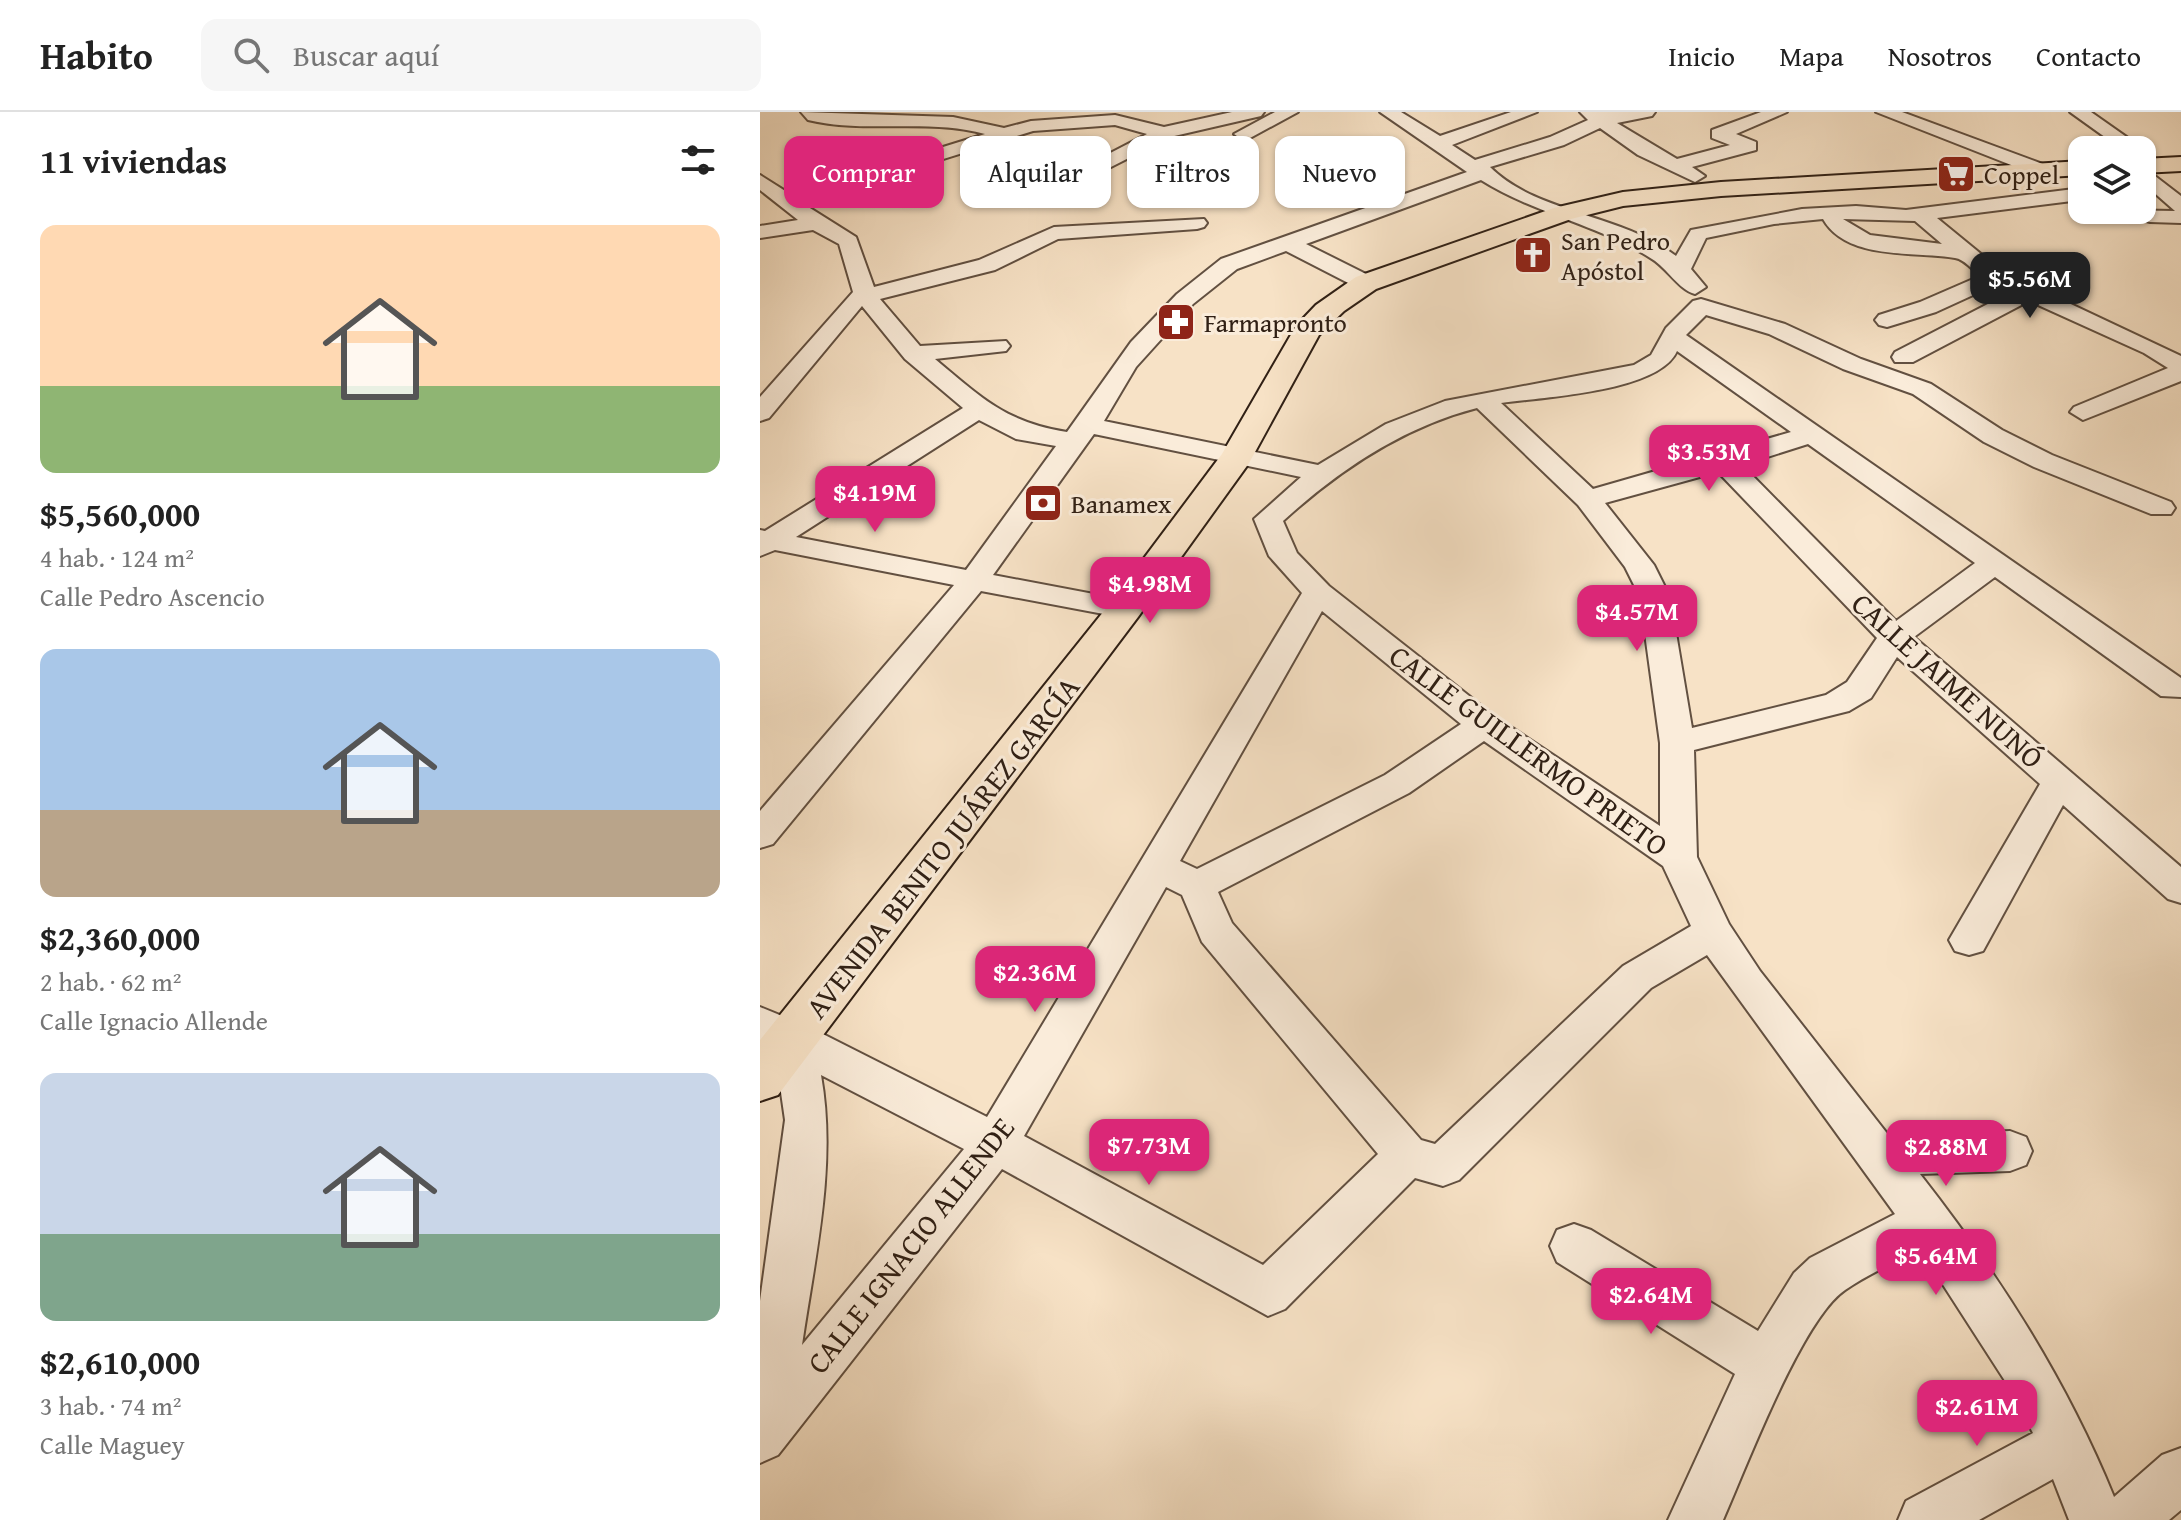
<!DOCTYPE html>
<html lang="es">
<meta charset="utf-8">
<style>
:root{--surface:#fff;--page:#f6f6f6;--text:#222;--muted:#767676;--line:#e0e0e0;--accent:#db2777}
body{margin:0;font-family:"Gentium Book Plus",serif;background:var(--page);color:var(--text);height:100vh;display:flex;flex-direction:column;font-size:30px;white-space:nowrap}
*{box-sizing:border-box;margin:0}
p{font-size:26px;color:var(--muted)}
.icon{flex:none;width:44px;height:44px;fill:none;stroke:currentColor;stroke-width:2;stroke-linecap:round;stroke-linejoin:round}
.map{position:relative;flex:1;overflow:hidden}
.sheet{display:flex;flex-direction:column;background:var(--surface);width:760px}
.sheet>*{flex:none}
.hud{position:absolute;left:24px;top:24px;width:760px;height:72px;display:flex;gap:16px}
.tools{position:absolute;left:1308px;top:24px;display:grid;gap:16px}
.tools a{display:grid;place-items:center;width:88px;height:88px;border-radius:16px;background:var(--surface);box-shadow:0 2px 6px #0004;font-size:40px}
.price{position:absolute;translate:-50% -68px;padding:0 18px;border-radius:16px;background:var(--accent);color:#fff;font-size:26px;line-height:52px;filter:drop-shadow(0 2px 4px #0008)}
.price::after{content:'';position:absolute;left:50%;top:48px;width:24px;height:18px;margin-left:-12px;background:inherit;clip-path:polygon(0 0,100% 0,50% 100%)}
.price.active{background:#222;color:#fff}
ul{padding:0;list-style:none}
li{display:grid;align-content:center;gap:16px;height:424px;padding:0 40px}
li span{display:grid;place-items:center;height:248px;border-radius:16px;color:#555}
li>.icon{margin-inline-start:auto}
span .icon{width:144px;height:144px;fill:#fffc;stroke-width:1}
li b{font-size:34px}
h2{display:flex;justify-content:space-between;align-items:center;height:96px;padding:0 40px;font-size:34px}
.pill{padding:0 28px;border-radius:16px;background:var(--surface);box-shadow:0 2px 6px #0004;font-size:28px;line-height:72px}
.pill.active{background:var(--accent);color:#fff}
header{display:flex;align-items:center;gap:48px;box-sizing:border-box;height:112px;padding:0 40px;background:var(--surface);border-bottom:2px solid var(--line)}
header strong{font-size:38px}
nav{display:flex;gap:44px;margin-inline-start:auto;font-size:28px}
.search{width:560px;height:72px;background:var(--page);display:flex;align-items:center;gap:20px;box-sizing:border-box;padding:0 28px;border-radius:16px;color:var(--muted);font-size:30px}
main{display:flex;flex:1;min-height:0}
.map>svg:first-child{display:block}
.lines{fill:none;stroke-linecap:round;stroke-linejoin:round}
.minor-casing{stroke:#625041;stroke-width:4}
.major-casing{stroke:#302015;stroke-width:4}
.minor{fill:#faecda;fill-rule:evenodd}
.major{fill:#f7e2c6;fill-rule:evenodd}
.labels{text-anchor:middle;dominant-baseline:central;stroke-width:6;stroke-linejoin:round;paint-order:stroke}
.far-poi-label{font-size:26px;fill:#302015;stroke:#faecda;text-anchor:start}
.street-label{font-size:30px;fill:#302015;stroke:#faecda}
</style>
<header>
<strong>Habito</strong>
<div class="search"><svg class="icon" aria-label="search" viewBox="0 0 24 24"><circle cx="10" cy="10" r="6"/><path d="M15 15l6 6"/></svg>Buscar aquí</div>
<nav><a>Inicio</a><a>Mapa</a><a>Nosotros</a><a>Contacto</a></nav>
</header>
<main>
<section class="sheet">
<h2>11 viviendas<svg class="icon" aria-label="filters" viewBox="0 0 24 24"><path d="M4 7h16M4 17h16"/><circle cx="9" cy="7" r="2"/><circle cx="15" cy="17" r="2"/></svg></h2>
<ul>
<li><span style="background:linear-gradient(#ffd9b3 65%,#8fb573 0)"><svg class="icon" aria-label="home" viewBox="0 0 24 24"><path d="M3 11l9-7 9 7M6 9v11h12V9"/></svg></span><div><b>$5,560,000</b><p>4 hab. · 124 m²</p><p>Calle Pedro Ascencio</p></div></li>
<li><span style="background:linear-gradient(#a9c7e8 65%,#b9a48a 0)"><svg class="icon" aria-label="home" viewBox="0 0 24 24"><path d="M3 11l9-7 9 7M6 9v11h12V9"/></svg></span><div><b>$2,360,000</b><p>2 hab. · 62 m²</p><p>Calle Ignacio Allende</p></div></li>
<li><span style="background:linear-gradient(#c9d6e8 65%,#7fa58c 0)"><svg class="icon" aria-label="home" viewBox="0 0 24 24"><path d="M3 11l9-7 9 7M6 9v11h12V9"/></svg></span><div><b>$2,610,000</b><p>3 hab. · 74 m²</p><p>Calle Maguey</p></div></li>
</ul>
</section>
<div class="map">
<svg width="1421" height="1408" viewBox="0 0 1421 1408">
<rect width="100%" height="100%" fill="#f7e2c6"/>
<filter id="stains"><feTurbulence type="fractalNoise" baseFrequency=".0025" numOctaves="4"/><feColorMatrix values="0 0 0 0 .2 0 0 0 0 .09 0 0 0 0 .02 0 0 0 .5 -.17"/></filter>
<radialGradient id="worn" r=".72"><stop offset=".6" stop-color="#630" stop-opacity="0"/><stop offset="1" stop-color="#630" stop-opacity=".3"/></radialGradient>
<g class="lines">
<g class="minor-casing">
<path id="minor" d="M41 0 193 5 244 16 271 9 355 3 404 15 472 0H504L501 4 410 25 286 88 276 82 279 78 387 22 355 13 273 19 42 91 96 125 114 175 219 148 294 115 444 107 447 111 444 115 437 117 298 127 235 158 120 187 160 234 246 229 250 234 246 239 175 247C222 286 245 310 307 320L371 230 417 182 461 147 707 60 620 0H641L680 24 751 0H777L692 33 715 48 790 25 828 8 820 0H895L892 4 857 11 917 47 970 33 952 26V18L1001 0H1027L976 22 996 30V38L932 55 945 64 935 70 878 43 840 16 804 33 730 55C777 102 863 102 916 144L931 118 1042 97 1096 94 1146 98 1314 77 1322 79V92L1312 89 1177 106 1243 160 1421 244V269L1323 308 1310 300 1314 295 1408 256 1384 241 1269 189 1153 250H1135L1132 245 1135 240 1251 180 1235 173 1176 200 1127 215 1119 213 1115 208 1119 203 1160 190 1220 164C1213 158 1204 147 1195 146 1155 139 1087 149 1063 107L1014 112 946 126 931 157 946 175 935 182C919 178 907 156 892 147 840 113 775 102 721 68L546 132 614 166 617 171 614 176H598L526 139 477 157 433 192 376 255 344 309 558 353 626 312 685 289 874 253 891 243 906 216 933 189 941 187 1025 212 1101 247 1171 272 1242 318 1292 343 1411 390 1415 396 1411 402H1391L1274 355 1224 330 1153 282 1083 257 1009 222 946 203 926 223 1421 566V585L1401 584 1235 465 1154 525 1421 755V791L1408 787 1303 693 1223 839 1209 843 1195 839 1189 828 1280 672 1137 545 1111 586 1089 599 934 638 937 745 969 812 1000 859 1129 1024 1250 1019 1266 1025 1272 1039 1266 1053 1250 1059 1160 1062C1239 1163 1306 1267 1354 1385L1402 1343 1421 1336V1398L1409 1408H1309L1293 1367 1219 1408H1138L1146 1389 1273 1321 1247 1272 1160 1137C1136 1150 1108 1162 1085 1178 1042 1207 986 1356 963 1408H908L975 1262 797 1150 790 1134 797 1118 814 1112 831 1118 998 1219 1034 1161 1050 1146 1135 1102 947 843 891 876 699 1068 683 1074 655 1066 525 1197 508 1204 242 1057 18 1343 0 1351V1189L25 1008 15 939 0 932V895L49 915 227 1005 542 481 509 444 494 407 541 365 334 322 233 463 376 490 380 497 376 504 365 506 221 479 13 732 0 736V699L194 473 15 438 0 444V418L5 419 203 296 145 247 102 194 9 306 0 309V285L93 180 79 132 53 118 0 126V114L38 108 0 78V63L30 82 65 71 60 36 62 32H76L78 36 83 66 225 22C167 6 106 22 48 8ZM1083 107 1155 109 1182 132 1110 123ZM917 239 1031 320 833 377 741 291C783 285 899 280 917 239ZM717 296 818 393 865 455 880 485 900 631V714L736 605 569 474 537 441 523 409C579 358 643 315 717 296ZM219 308 256 327 296 334 206 458 36 425ZM1048 332 1215 451 1136 509 982 353ZM958 360 1117 526 1087 570 1066 583 932 616 910 485 894 453 845 391ZM562 499 701 612 625 663 437 757 420 749ZM724 629 903 754 931 814 863 854 675 1032 661 1028 472 811 458 780 649 681ZM406 775 422 783 442 830 618 1042 503 1153 264 1024ZM61 963 204 1037 42 1233C55 1144 77 1052 61 963Z
M515 0H538L490 26 483 28 474 22Z
M1116 0H1142L1288 54 1291 58 1288 62H1274Z
M1310 0H1331L1385 38 1382 42V38H1363Z
M1382 54 1421 84V111L1390 110 1358 102 1355 98 1415 99 1382 70Z"/>
</g>
<g class="major-casing">
<path id="major" d="M1421 45V59L1382 61V47Z
M1322 49V63L961 84 863 94 811 107 616 177 584 199 559 223 489 351 378 505 18 983 0 989V928L352 489 462 342 536 214 556 193 596 165 794 96 863 80 961 70Z"/>
</g>
<use href="#minor" class="minor"/>
<use href="#major" class="major"/>
</g>
<defs>
<g id="supermarket-square" transform="scale(2)"><rect x="-9" y="-9" width="18" height="18" rx="4" fill="#8f2418" stroke="#faecda"/><path d="M-6-5.5h2.5l.6 2H6L4.5 2H-2.5L-4.4-4H-6ZM-1.5 3.2a1.3 1.3 0 1 0 .1 0ZM3 3.2a1.3 1.3 0 1 0 .1 0Z" fill="#fff"/></g>
<g id="church-square" transform="scale(2)"><rect x="-9" y="-9" width="18" height="18" rx="4" fill="#8f2418" stroke="#faecda"/><path d="M-1.2-6h2.4v3.5h3.3v2.4h-3.3V6h-2.4V-.1h-3.3v-2.4h3.3Z" fill="#fff"/></g>
<g id="pharmacy-square" transform="scale(2)"><rect x="-9" y="-9" width="18" height="18" rx="4" fill="#8f2418" stroke="#faecda"/><path d="M-2-6h4v4h4v4h-4v4h-4v-4h-4v-4h4Z" fill="#fff"/></g>
<g id="bank-square" transform="scale(2)"><rect x="-9" y="-9" width="18" height="18" rx="4" fill="#8f2418" stroke="#faecda"/><path d="M-6-4H6V4H-6ZM0-2.3a2.3 2.3 0 1 0 0 4.6a2.3 2.3 0 1 0 0-4.6Z" fill="#fff"/></g>
</defs>
<g fill-rule="evenodd">
<use href="#supermarket-square" x="1196" y="62"/>
<use href="#church-square" x="773" y="143"/>
<use href="#pharmacy-square" x="416" y="210"/>
<use href="#bank-square" x="283" y="391"/>
</g>
<g class="labels">
<g class="far-poi-label">
<text x="1224" y="62">Coppel</text>
<text x="801" y="128">San Pedro<tspan x="801" dy="30">Apóstol</tspan></text>
<text x="444" y="210">Farmapronto</text>
<text x="311" y="391">Banamex</text>
</g>
<g class="street-label">
<text transform="translate(1188 568) rotate(42)">CALLE JAIME NUNÓ</text>
<text transform="translate(769 638) rotate(36)">CALLE GUILLERMO PRIETO</text>
<text transform="translate(182 735) rotate(-52)">AVENIDA BENITO JUÁREZ GARCÍA</text>
<text transform="translate(150 1133) rotate(-52)">CALLE IGNACIO ALLENDE</text>
</g>
</g>
<rect width="100%" height="100%" filter="url(#stains)"/>
<rect width="100%" height="100%" fill="url(#worn)"/>
</svg>
<div class="tools">
<a><svg class="icon" aria-label="layers" viewBox="0 0 24 24"><path d="M12 4l9 5-9 5-9-5zM3 14l9 5 9-5"/></svg></a>
</div>
<b class="price active" style="left:1270px;top:208px">$5.56M</b>
<b class="price" style="left:949px;top:381px">$3.53M</b>
<b class="price" style="left:115px;top:422px">$4.19M</b>
<b class="price" style="left:390px;top:513px">$4.98M</b>
<b class="price" style="left:877px;top:541px">$4.57M</b>
<b class="price" style="left:275px;top:902px">$2.36M</b>
<b class="price" style="left:389px;top:1075px">$7.73M</b>
<b class="price" style="left:1186px;top:1076px">$2.88M</b>
<b class="price" style="left:1176px;top:1185px">$5.64M</b>
<b class="price" style="left:891px;top:1224px">$2.64M</b>
<b class="price" style="left:1217px;top:1336px">$2.61M</b>
<div class="hud">
<a class="pill active">Comprar</a>
<a class="pill">Alquilar</a>
<a class="pill">Filtros</a>
<a class="pill">Nuevo</a>
</div>
</div>
</main>
